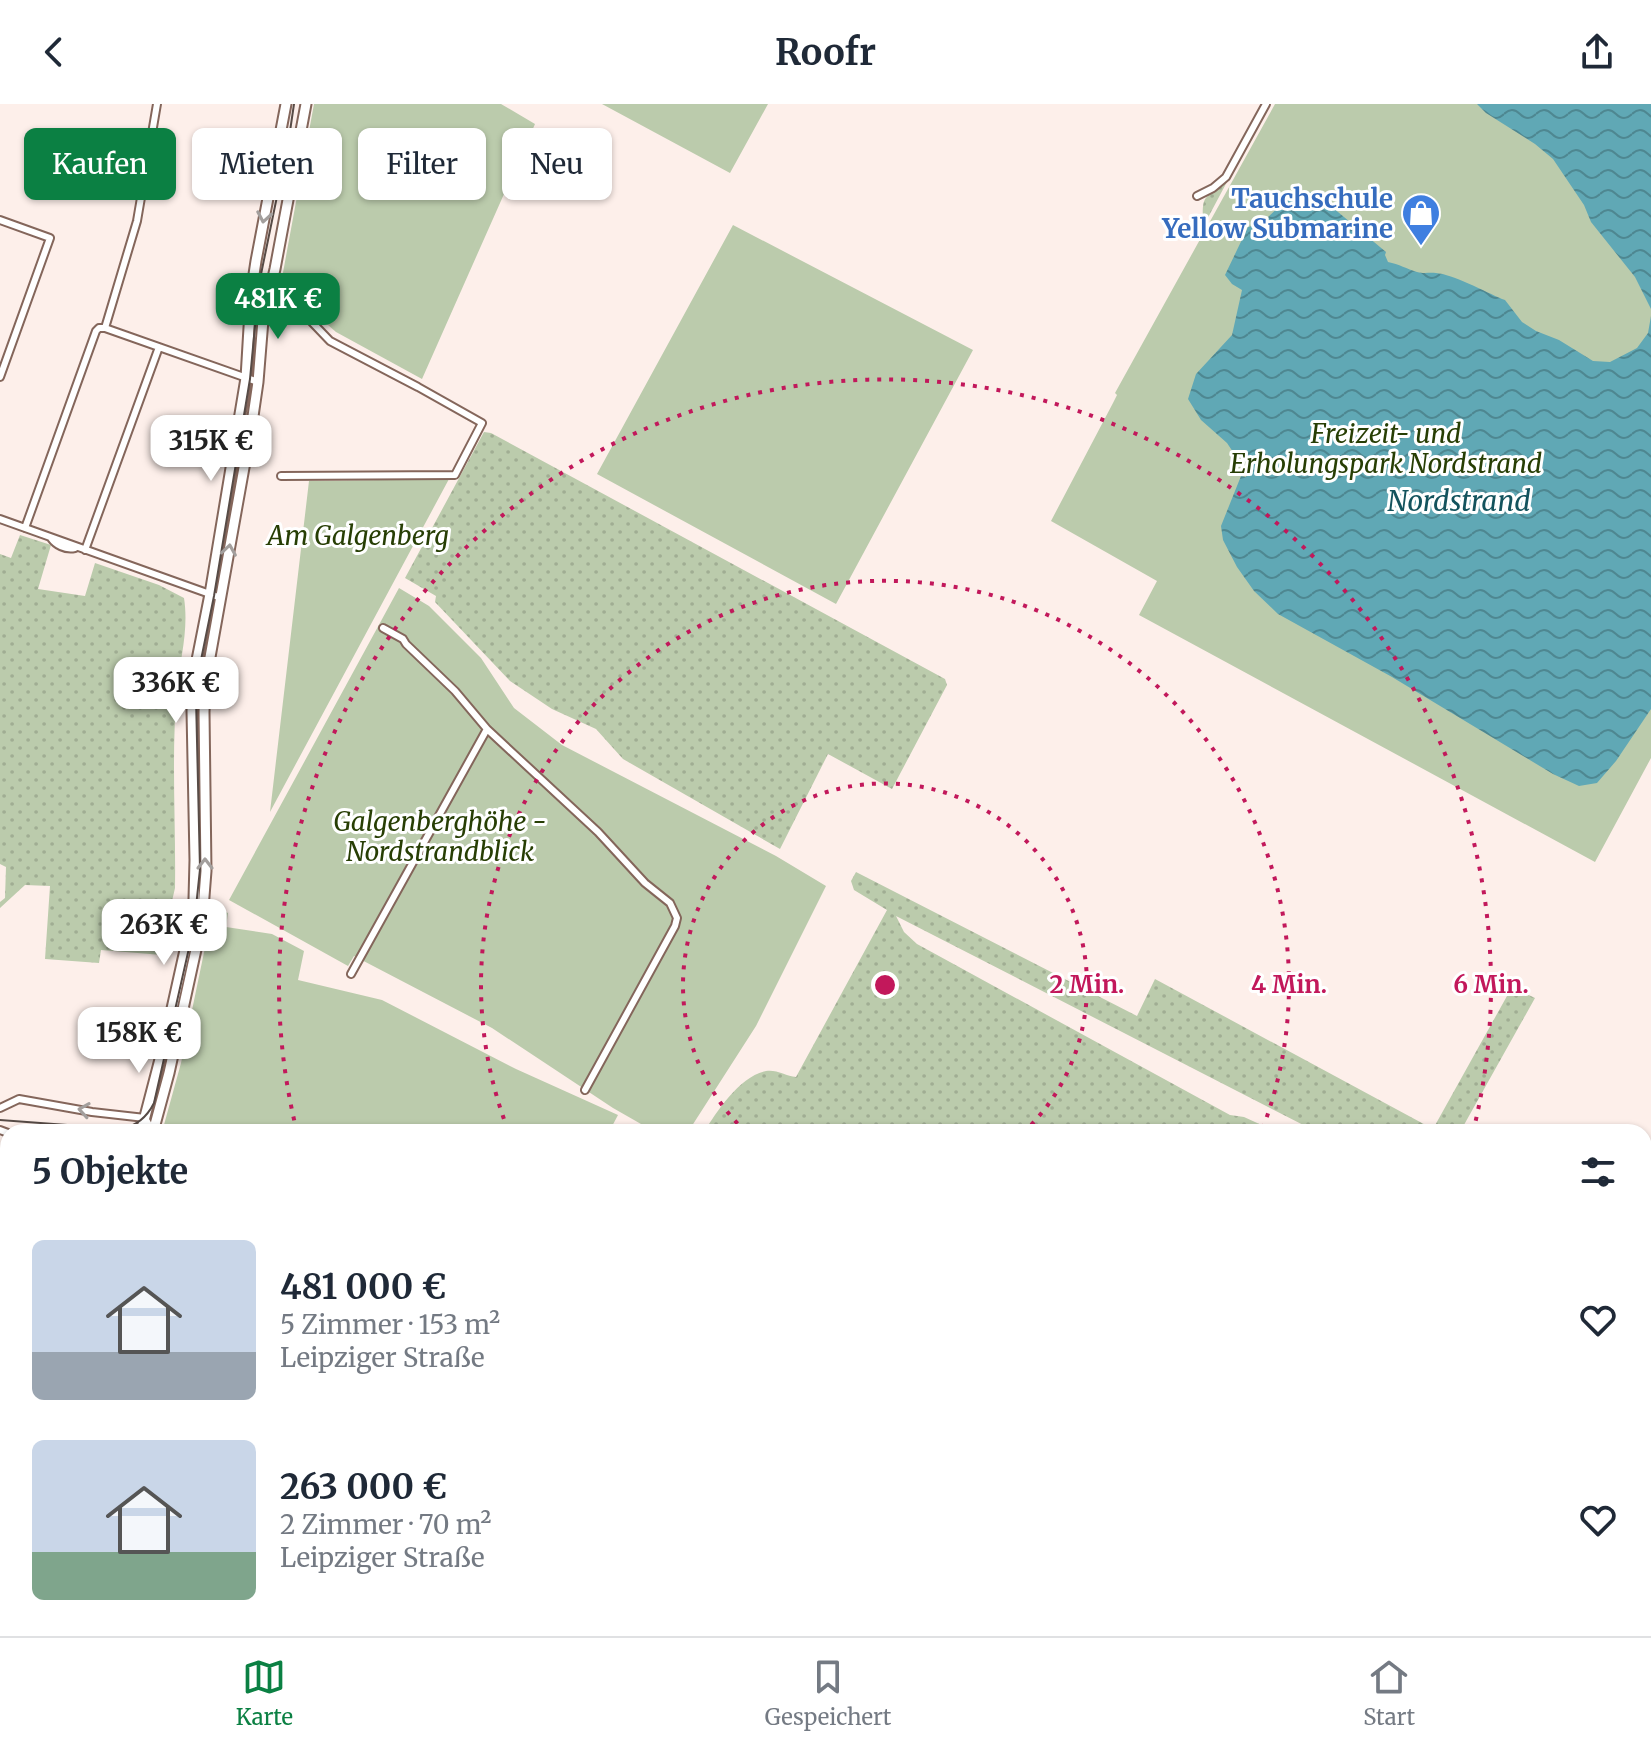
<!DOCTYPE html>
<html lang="de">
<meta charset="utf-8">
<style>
:root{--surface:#fff;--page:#f6f6f7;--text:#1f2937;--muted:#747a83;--line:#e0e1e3;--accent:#0b8043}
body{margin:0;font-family:Merriweather,serif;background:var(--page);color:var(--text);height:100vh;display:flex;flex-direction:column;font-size:30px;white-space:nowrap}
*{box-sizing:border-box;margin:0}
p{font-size:26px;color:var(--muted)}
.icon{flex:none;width:44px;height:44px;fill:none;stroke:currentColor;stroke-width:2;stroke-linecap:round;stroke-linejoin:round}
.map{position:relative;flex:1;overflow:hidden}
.sheet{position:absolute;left:0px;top:1020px;width:1652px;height:512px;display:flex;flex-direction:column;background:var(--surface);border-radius:24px 24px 0 0;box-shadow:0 2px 6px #0004}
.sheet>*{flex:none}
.guide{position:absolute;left:24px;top:24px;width:800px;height:72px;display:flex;gap:16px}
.price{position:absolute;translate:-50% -68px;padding:0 18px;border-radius:16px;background:#fff;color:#222;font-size:26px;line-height:52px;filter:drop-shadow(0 2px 4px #0008)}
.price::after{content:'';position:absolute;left:50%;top:48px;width:24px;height:18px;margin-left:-12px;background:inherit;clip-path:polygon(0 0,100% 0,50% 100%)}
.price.selected{background:var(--accent);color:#fff}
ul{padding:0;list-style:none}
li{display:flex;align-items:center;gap:24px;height:200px;padding:0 32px}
li span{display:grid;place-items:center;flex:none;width:224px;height:160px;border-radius:12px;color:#555}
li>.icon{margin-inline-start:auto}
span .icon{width:96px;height:96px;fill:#fffc;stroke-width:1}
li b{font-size:34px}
h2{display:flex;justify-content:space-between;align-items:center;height:96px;padding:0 32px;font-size:34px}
.tag{padding:0 28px;border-radius:12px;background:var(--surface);box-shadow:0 2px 6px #0004;font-size:28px;line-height:72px}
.tag.selected{background:var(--accent);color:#fff}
header{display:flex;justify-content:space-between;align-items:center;height:104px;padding:0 32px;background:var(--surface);font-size:36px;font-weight:700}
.tabs{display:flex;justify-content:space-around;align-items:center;height:112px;border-top:2px solid var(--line);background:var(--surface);font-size:22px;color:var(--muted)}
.tabs a{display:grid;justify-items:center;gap:4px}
.tabs .selected{color:var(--accent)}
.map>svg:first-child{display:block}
.grass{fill:url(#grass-dots)}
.green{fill:#bbcbac}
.water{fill:url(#water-waves)}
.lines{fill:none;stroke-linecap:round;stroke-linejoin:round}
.street-casing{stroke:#84665b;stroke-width:10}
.secondary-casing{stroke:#84665b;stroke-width:13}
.highway-casing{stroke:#84665b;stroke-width:16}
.street{stroke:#fff;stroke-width:6}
.secondary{stroke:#fff;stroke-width:9}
.highway{stroke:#fff;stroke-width:12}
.tram{stroke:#574b46;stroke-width:2}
.oneway{stroke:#a39f9d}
.ring{fill:none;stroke:#c2185b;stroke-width:4;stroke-dasharray:4 8}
.labels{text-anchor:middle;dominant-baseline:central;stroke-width:6;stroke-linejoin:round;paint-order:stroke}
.shop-label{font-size:26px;font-weight:bold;fill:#366cbe;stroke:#fff;text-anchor:end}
.park-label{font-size:26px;font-style:italic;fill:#273e04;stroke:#fff}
.water-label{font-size:28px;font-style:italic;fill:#13535d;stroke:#fff}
.centre{fill:#c2185b;stroke:#fff;stroke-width:4}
.ring-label{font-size:24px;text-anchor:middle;font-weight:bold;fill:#c2185b;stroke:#fff;stroke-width:6;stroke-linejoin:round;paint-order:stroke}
</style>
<header><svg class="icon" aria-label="back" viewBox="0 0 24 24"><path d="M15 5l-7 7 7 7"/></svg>Roofr<svg class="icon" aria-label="share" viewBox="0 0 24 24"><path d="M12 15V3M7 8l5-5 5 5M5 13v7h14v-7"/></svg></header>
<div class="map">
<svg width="1651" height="1532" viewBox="0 0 1651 1532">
<defs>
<pattern id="grass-dots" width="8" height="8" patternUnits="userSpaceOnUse" patternTransform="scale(2)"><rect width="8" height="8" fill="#bbcbac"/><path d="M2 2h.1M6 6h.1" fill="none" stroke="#a0ad93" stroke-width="1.8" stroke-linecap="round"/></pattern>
<pattern id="water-waves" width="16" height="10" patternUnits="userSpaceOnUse" patternTransform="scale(2)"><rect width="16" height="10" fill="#60a8b5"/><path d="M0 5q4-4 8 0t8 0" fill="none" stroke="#4e8791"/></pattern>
</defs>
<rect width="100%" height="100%" fill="#fdefea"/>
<path class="grass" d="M1228 76 1203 123C1202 87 1203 98 1228 76Z
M484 328 491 329 945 575 947 581 892 685 828 650 780 745 623 655 596 625 552 605 510 577 435 498 436 492 405 474Z
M20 431 51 441 38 485 85 492 95 459 159 481 184 494C189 526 180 555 177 586 171 651 176 718 175 784L170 806 159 811 167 816C170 829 173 842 162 851L101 846 99 859 45 855 50 782 25 781 0 804V798L5 794 6 763 0 760V450L11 454Z
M856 768 1137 912 1155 875 1433 1025 1512 883 1535 894 1460 1028H1317L896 812 904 828 917 840 1230 1011 1244 1013 1277 1028H704C717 1007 740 972 766 967 776 965 786 972 796 973L887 806 854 786 851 777Z
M8 1137V1340L0 1337V1144Z
M1644 1436 1651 1440V1469L1644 1484Z
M1644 1501 1651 1505V1532H1351L1355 1524H1644Z"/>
<path class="green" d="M314 0H501L535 20 422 275 336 228 282 181V174Z
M602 0H768L730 69Z
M1275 0H1651V654L1595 758 1139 511 1157 477 1051 417 1113 299 1117 291 1115 289Z
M733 121 973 246 836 500 597 370Z
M449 375 270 708 309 377Z
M399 484 429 502 481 554 514 604 562 641 776 752 826 782 756 922 688 1028H655L613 1004 492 924 354 852 348 862 229 796Z
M217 807H223L228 809 226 823 272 830 304 847 298 876 382 896 516 965 618 1011 609 1028H162L181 959 212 810Z"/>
<path class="water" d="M1477 0H1651V205L1635 173 1591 118 1584 101 1553 55 1535 40 1486 9Z
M1314 88 1386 148 1385 151 1388 158C1399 160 1407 165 1417 168 1425 170 1429 168 1436 169 1452 170 1486 188 1502 195L1505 196 1522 218 1536 227 1559 236 1593 257 1610 258 1637 244 1648 229 1651 212V605L1616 657 1597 679 1579 682 1553 670 1392 573 1278 510 1254 487 1237 463 1223 436 1221 422 1241 372 1246 373 1254 357 1233 348 1227 339 1201 316 1188 295 1196 270 1232 231 1242 186 1232 180 1225 171 1248 123 1262 119 1292 90Z"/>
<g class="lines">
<g class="street-casing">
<path id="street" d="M1197 92 1213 84 1226 73 1266 0
M0 116 50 134 0 273
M251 190 272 193 308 214 330 237 418 283 482 319 455 371 281 372
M105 224 137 117 157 0
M0 415 221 494
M25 424 96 227 99 224H105L258 278
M51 434C56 441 65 446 75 444
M85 446 159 243
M383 524 403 535 406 540 455 587 487 625 598 728 645 779 670 799 677 814 675 822 585 986
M351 870 487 625
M0 1004 19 995 92 1008 145 1014 153 1028
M0 1026 8 1029"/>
</g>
<g class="secondary-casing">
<path id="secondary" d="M141 1028 165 936 191 819 194 795 195 756 192 607 194 571 210 490 246 274 251 190 256 157 286 0
M153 1028 169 969 202 818 206 767 204 608 205 581 252 319 258 278 263 216 275 165 306 0
M0 1450 8 1433"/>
</g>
<g class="highway-casing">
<path id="highway" d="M0 1475 8 1479
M0 1489 8 1492
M102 1524 125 1532
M135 1524 151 1532"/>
</g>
<use href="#street" class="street"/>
<use href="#secondary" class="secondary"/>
<use href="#highway" class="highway"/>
<path class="tram" d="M0 1016 121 1025C137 1022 147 1013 154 999L194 822 200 765 196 594 201 556 214 492 250 275 259 180 289 34 294 0"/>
</g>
<defs><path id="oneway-chevron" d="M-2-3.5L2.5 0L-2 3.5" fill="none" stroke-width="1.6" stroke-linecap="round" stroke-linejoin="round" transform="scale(2)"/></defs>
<g class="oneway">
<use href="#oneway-chevron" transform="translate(264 113) rotate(100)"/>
<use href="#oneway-chevron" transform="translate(229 446) rotate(-81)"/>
<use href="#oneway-chevron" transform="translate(205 760) rotate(-90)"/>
<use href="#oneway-chevron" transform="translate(84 1006) rotate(-171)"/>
</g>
<g class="ring">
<path d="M746 1028A202 202 0 1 1 1024 1028"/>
<path d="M508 1026A404 404 0 1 1 1262 1026"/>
<path d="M297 1028A606 606 0 1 1 1473 1028"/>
</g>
<defs>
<g id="shop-pin" transform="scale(2)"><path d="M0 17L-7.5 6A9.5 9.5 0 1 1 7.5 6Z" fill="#3f7fe0" stroke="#fff"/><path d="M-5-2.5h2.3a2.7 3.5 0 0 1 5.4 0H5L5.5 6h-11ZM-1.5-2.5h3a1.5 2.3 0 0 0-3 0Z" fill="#fff"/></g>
</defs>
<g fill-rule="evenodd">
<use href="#shop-pin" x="1421" y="109"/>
</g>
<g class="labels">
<g class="shop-label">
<text x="1393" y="94">Tauchschule<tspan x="1393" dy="30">Yellow Submarine</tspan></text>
</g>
<g class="park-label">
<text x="1386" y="329">Freizeit- und<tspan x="1386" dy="30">Erholungspark Nordstrand</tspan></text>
<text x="358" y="431">Am Galgenberg</text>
<text x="440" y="717">Galgenberghöhe -<tspan x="440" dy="30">Nordstrandblick</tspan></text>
</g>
<g class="water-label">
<text x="1459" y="397">Nordstrand</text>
</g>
</g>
<circle cx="885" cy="881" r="12" class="centre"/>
<g class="ring-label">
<text x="1087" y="889">2 Min.</text>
<text x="1289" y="889">4 Min.</text>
<text x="1491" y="889">6 Min.</text>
</g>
</svg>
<b class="price selected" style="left:278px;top:237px">481K €</b>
<b class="price" style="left:211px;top:379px">315K €</b>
<b class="price" style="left:176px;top:621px">336K €</b>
<b class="price" style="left:164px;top:863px">263K €</b>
<b class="price" style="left:139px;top:971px">158K €</b>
<div class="guide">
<a class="tag selected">Kaufen</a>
<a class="tag">Mieten</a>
<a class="tag">Filter</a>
<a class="tag">Neu</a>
</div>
<section class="sheet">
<h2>5 Objekte<svg class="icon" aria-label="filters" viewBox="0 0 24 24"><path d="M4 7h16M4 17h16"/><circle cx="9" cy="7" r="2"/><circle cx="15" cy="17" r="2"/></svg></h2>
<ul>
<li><span style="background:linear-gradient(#c9d6e8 70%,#9aa5b1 0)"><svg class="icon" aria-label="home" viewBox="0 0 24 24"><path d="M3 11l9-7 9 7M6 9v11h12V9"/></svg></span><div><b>481 000 €</b><p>5 Zimmer · 153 m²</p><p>Leipziger Straße</p></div><svg class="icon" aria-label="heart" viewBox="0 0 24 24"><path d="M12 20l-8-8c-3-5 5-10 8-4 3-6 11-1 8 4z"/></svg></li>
<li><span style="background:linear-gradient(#c9d6e8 70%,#7fa58c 0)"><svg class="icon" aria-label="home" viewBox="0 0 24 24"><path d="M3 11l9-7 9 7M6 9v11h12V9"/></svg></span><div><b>263 000 €</b><p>2 Zimmer · 70 m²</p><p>Leipziger Straße</p></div><svg class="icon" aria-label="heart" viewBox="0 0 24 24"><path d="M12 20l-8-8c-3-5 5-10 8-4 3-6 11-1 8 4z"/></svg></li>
</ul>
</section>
</div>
<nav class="tabs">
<a class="selected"><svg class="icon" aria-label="map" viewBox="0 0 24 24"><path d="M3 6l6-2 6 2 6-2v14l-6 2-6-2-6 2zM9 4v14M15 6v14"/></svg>Karte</a>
<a><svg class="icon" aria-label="saved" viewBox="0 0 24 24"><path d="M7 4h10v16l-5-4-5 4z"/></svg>Gespeichert</a>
<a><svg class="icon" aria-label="home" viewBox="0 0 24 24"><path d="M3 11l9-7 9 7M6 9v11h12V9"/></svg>Start</a>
</nav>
